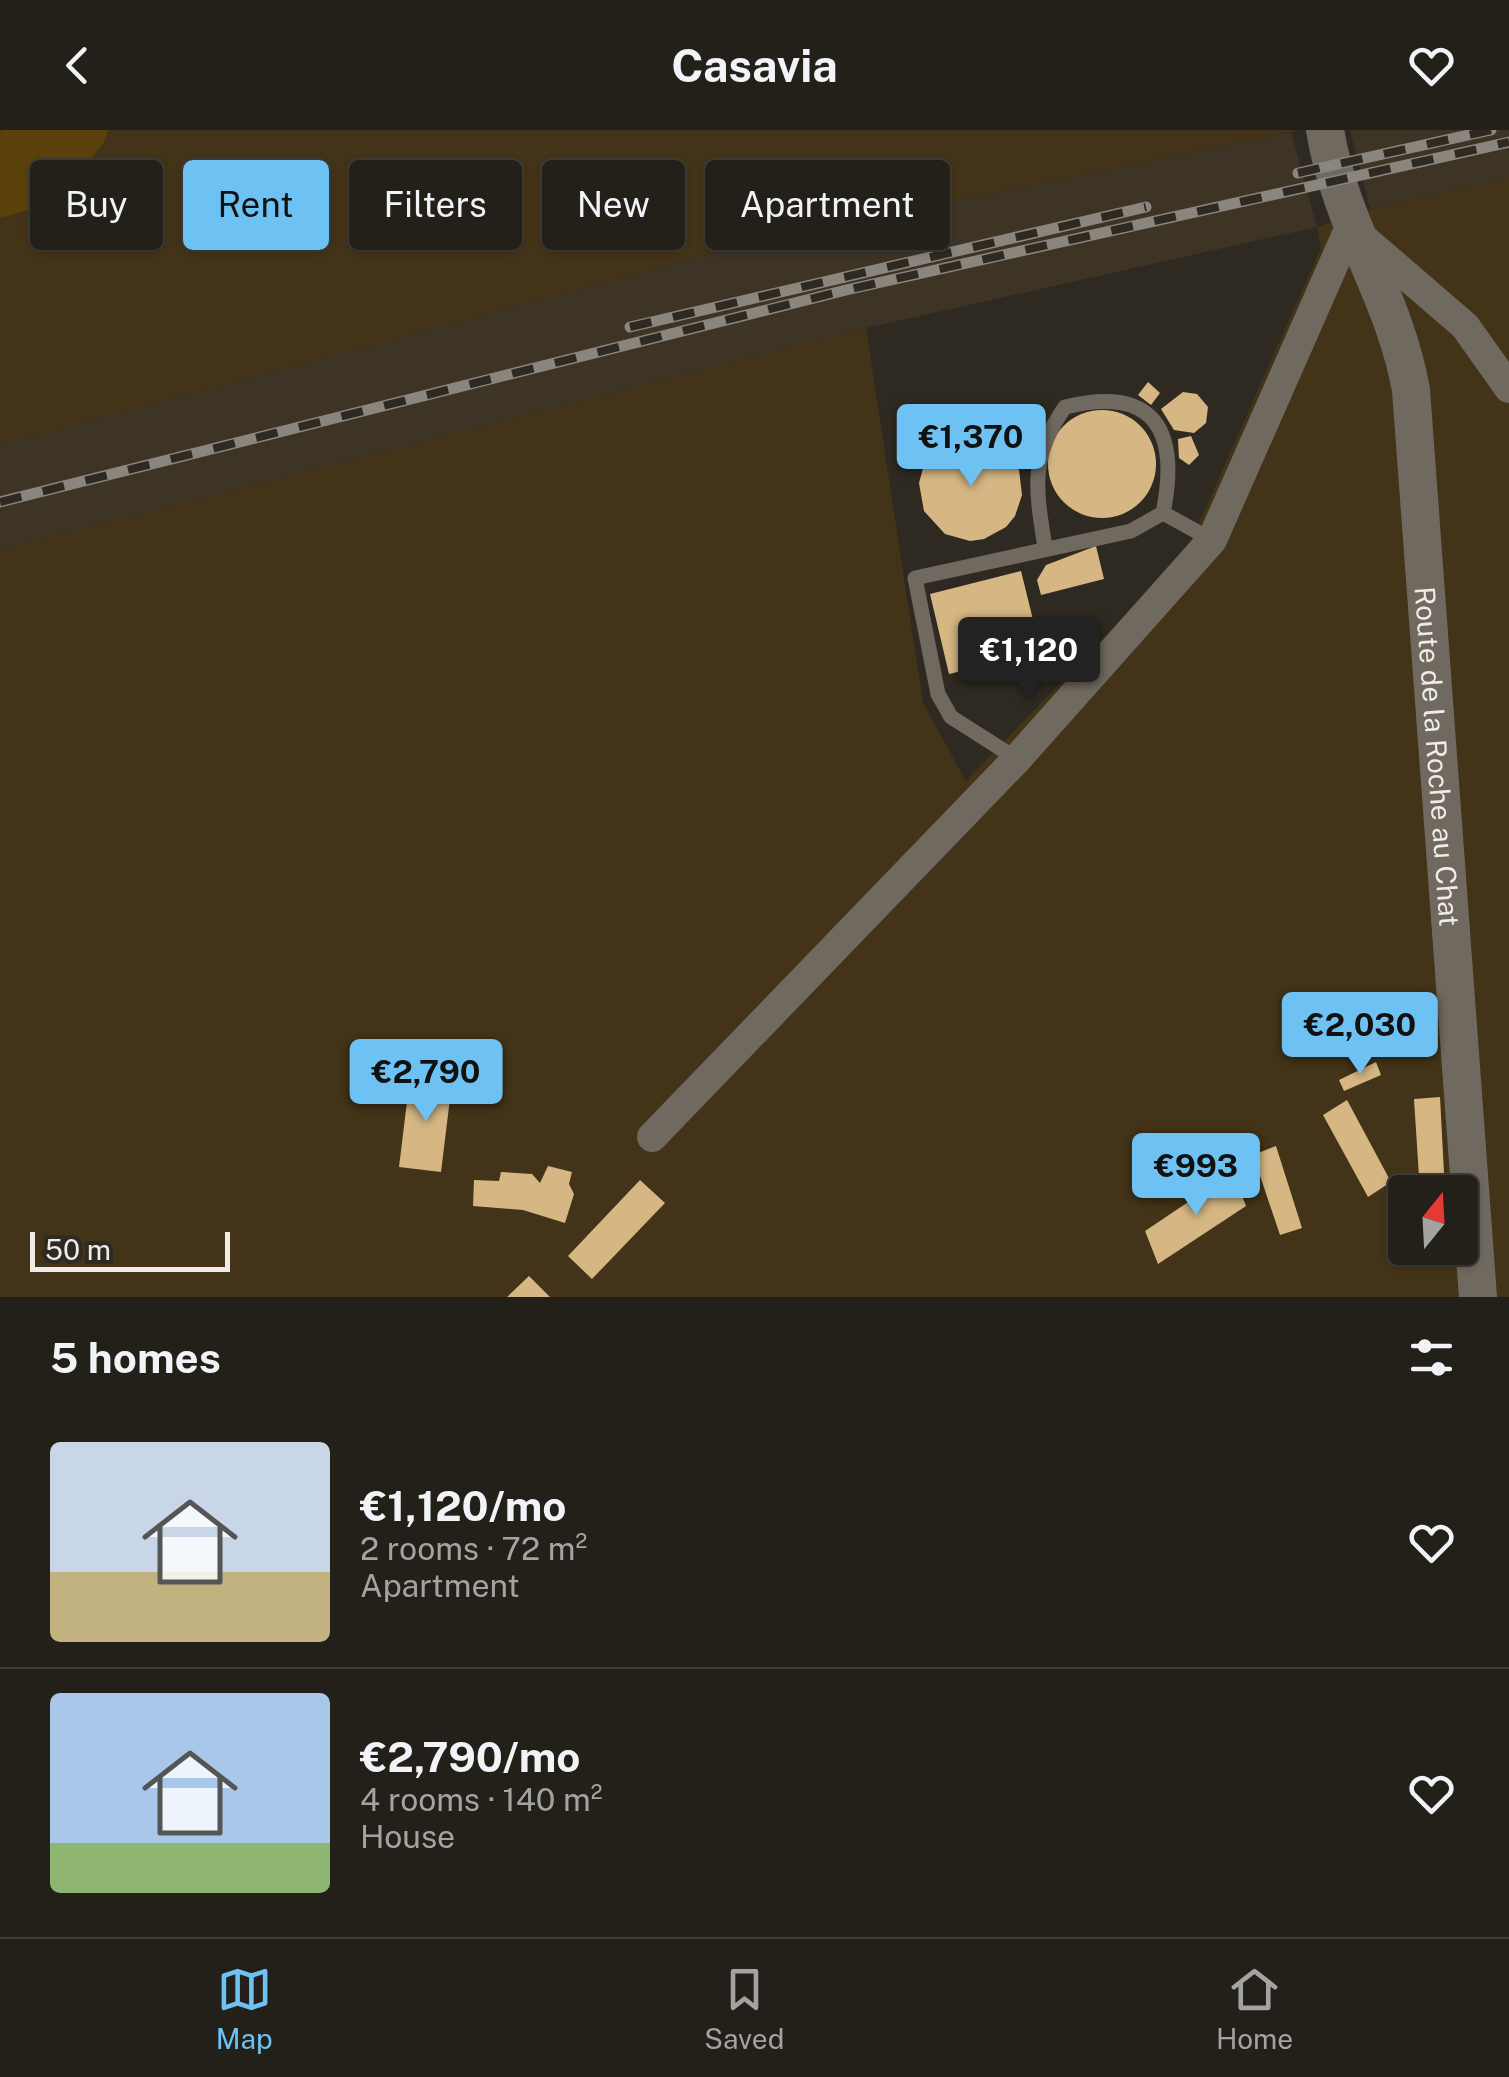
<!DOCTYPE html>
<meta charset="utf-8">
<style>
:root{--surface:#232019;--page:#2b2822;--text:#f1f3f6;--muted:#a3a3a2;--line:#403e38;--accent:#6ec2f3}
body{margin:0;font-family:"Public Sans",sans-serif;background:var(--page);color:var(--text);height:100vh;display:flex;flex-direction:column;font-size:38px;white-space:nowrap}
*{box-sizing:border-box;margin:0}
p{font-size:32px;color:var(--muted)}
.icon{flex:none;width:55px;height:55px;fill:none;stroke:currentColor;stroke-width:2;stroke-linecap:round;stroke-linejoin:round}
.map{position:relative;height:1167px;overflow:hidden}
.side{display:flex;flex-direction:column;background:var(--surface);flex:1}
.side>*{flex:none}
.guide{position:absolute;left:30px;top:30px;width:1000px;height:90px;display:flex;gap:20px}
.needle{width:65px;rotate:18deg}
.controls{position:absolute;left:1388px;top:1045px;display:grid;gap:20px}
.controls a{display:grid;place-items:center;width:90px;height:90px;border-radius:10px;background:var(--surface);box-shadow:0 2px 8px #0004,0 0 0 2px var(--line);font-size:50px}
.scale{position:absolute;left:30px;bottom:25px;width:200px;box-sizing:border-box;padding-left:10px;border:5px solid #efebe6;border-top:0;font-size:28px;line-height:35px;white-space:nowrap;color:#efebe6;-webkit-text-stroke:8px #2f2a21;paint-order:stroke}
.price{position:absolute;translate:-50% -85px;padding:0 22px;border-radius:10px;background:var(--accent);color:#111;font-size:32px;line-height:65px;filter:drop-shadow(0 2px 5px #0008)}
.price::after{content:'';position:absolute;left:50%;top:60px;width:30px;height:22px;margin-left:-15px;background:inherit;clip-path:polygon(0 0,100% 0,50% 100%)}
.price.current{background:#222;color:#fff}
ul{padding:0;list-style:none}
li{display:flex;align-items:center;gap:30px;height:250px;padding:0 50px}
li+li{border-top:2px solid var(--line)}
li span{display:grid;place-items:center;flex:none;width:280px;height:200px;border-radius:10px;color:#555}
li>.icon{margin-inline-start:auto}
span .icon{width:120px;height:120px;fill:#fffc;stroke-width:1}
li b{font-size:42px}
h2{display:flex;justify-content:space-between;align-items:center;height:120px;padding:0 50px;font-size:42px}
.pill{padding:0 35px;border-radius:10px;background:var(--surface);box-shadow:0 2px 8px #0004,0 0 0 2px var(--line);font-size:35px;line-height:90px}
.pill.current{background:var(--accent);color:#111}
header{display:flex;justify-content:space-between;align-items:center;height:130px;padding:0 50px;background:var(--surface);font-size:45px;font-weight:700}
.tab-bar{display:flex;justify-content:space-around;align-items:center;height:140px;border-top:2px solid var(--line);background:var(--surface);font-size:28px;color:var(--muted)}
.tab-bar a{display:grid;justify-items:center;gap:5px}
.tab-bar .current{color:var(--accent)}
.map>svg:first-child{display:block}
.built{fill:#3d3426}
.green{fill:#433318;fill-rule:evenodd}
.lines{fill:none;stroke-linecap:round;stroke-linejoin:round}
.river{stroke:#5b410b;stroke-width:48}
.building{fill:#d6b784}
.service{stroke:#6f695f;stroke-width:15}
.minor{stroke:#6f695f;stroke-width:30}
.tertiary{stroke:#6f695f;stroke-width:38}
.rail-casing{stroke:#8a867e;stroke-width:11}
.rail{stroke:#2f2a21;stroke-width:8;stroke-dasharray:22;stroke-linecap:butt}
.labels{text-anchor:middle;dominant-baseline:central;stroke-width:10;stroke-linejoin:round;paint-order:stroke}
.street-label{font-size:28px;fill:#efebe6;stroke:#2f2a21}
</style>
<header><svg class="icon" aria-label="back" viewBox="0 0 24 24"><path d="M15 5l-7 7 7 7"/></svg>Casavia<svg class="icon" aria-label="heart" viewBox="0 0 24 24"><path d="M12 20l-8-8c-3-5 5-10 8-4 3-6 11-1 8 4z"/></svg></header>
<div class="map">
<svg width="1509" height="1167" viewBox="0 0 1509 1167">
<rect width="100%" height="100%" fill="#2f2a21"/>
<path class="built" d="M1350 0H1509V48L1370 79Z
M1291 2 1317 97 866 198 0 420V315L759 111Z"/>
<path class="green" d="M0 0H1300L759 111 0 315Z
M1509 48V1167H0V420L866 198 923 573 966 651 1186 422 1321 118 1317 97 1370 79ZM1405 1062H1460V1118H1405Z"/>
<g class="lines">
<path class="river" d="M0 27 77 0
M0 63 44 51 83 0"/>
</g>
<path class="building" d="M1148 252 1160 263 1151 275 1138 265Z
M1183 262 1197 264 1208 277 1206 293 1194 303 1174 300 1161 279Z
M1048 334a54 54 0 1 1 108 0a54 54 0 1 1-108 0Z
M1001 288 1002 294 970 301 968 296Z
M951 306 953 310 975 307 994 312 1019 340 1022 365 1015 386 1006 397 984 409 970 411 945 404 924 381 919 353 924 335Z
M1191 306 1199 325 1189 335 1179 328 1178 309Z
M1096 416 1104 449 1041 465 1037 450 1046 435Z
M1021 441 1041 522 949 544 930 464Z
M1376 932 1381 945 1344 961 1339 950Z
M410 947 452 952 441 1042 399 1037Z
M1440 967 1445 1062H1405V1072L1397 1073 1395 1050 1419 1047 1414 969Z
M1347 970 1391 1052 1368 1067 1323 985Z
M1276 1016 1302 1098 1280 1105 1253 1025Z
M548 1036 572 1042 569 1054 574 1064 565 1093 523 1080 473 1076 474 1050 499 1051 501 1042 532 1044 540 1053Z
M1233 1042 1246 1076 1158 1134 1145 1101Z
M640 1050 665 1073 592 1149 568 1126Z
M529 1146 550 1167H507Z"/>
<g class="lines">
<path class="service" d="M1045 418C1036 359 1029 328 1065 277 1154 255 1180 300 1163 383
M1017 629 951 587 938 564 915 448 1131 401 1163 383 1212 410"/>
<path class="minor" d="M652 1007 1017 629 1212 410 1350 97 1465 196 1509 258"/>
<path class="tertiary" id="s1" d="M1325 0C1341 98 1394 164 1411 260L1478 1167"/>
<g class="rail-casing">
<path id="rail" d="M1298 43 1491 0
M630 197 1146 77
M0 372 846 160 1509 12"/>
</g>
<use href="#rail" class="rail"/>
</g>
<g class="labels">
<g class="street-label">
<text stroke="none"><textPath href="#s1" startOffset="642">Route de la Roche au Chat</textPath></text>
</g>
</g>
</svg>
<div class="controls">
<a><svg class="needle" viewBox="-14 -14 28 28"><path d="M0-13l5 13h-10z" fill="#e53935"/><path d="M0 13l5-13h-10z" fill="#a3a3a2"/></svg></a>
</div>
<div class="scale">50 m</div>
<b class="price" style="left:971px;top:359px">€1,370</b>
<b class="price current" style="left:1029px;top:572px">€1,120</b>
<b class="price" style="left:1360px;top:947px">€2,030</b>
<b class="price" style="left:426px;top:994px">€2,790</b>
<b class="price" style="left:1196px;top:1088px">€993</b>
<div class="guide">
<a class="pill">Buy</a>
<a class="pill current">Rent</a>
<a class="pill">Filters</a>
<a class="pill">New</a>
<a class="pill">Apartment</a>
</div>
</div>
<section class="side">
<h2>5 homes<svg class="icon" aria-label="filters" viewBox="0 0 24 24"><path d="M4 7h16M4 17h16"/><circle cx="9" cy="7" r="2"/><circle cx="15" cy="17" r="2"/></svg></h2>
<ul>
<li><span style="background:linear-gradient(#c9d6e8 65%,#c2b280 0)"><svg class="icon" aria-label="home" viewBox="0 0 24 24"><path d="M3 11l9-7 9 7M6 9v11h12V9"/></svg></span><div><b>€1,120/mo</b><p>2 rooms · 72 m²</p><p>Apartment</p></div><svg class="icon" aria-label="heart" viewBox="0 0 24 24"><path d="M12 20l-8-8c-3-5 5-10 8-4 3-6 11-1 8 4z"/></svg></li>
<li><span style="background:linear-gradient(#a9c7e8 75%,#8fb573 0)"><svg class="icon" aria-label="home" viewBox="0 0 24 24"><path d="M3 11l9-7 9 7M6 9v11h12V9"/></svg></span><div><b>€2,790/mo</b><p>4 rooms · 140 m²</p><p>House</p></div><svg class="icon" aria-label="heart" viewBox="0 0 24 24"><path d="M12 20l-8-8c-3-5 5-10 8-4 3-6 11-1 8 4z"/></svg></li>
</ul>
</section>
<nav class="tab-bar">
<a class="current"><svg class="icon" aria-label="map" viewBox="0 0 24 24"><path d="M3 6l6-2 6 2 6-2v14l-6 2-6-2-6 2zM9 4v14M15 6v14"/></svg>Map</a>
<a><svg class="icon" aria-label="saved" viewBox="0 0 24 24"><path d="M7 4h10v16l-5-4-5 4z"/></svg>Saved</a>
<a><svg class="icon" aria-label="home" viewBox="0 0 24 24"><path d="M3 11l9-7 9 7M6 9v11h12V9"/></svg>Home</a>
</nav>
